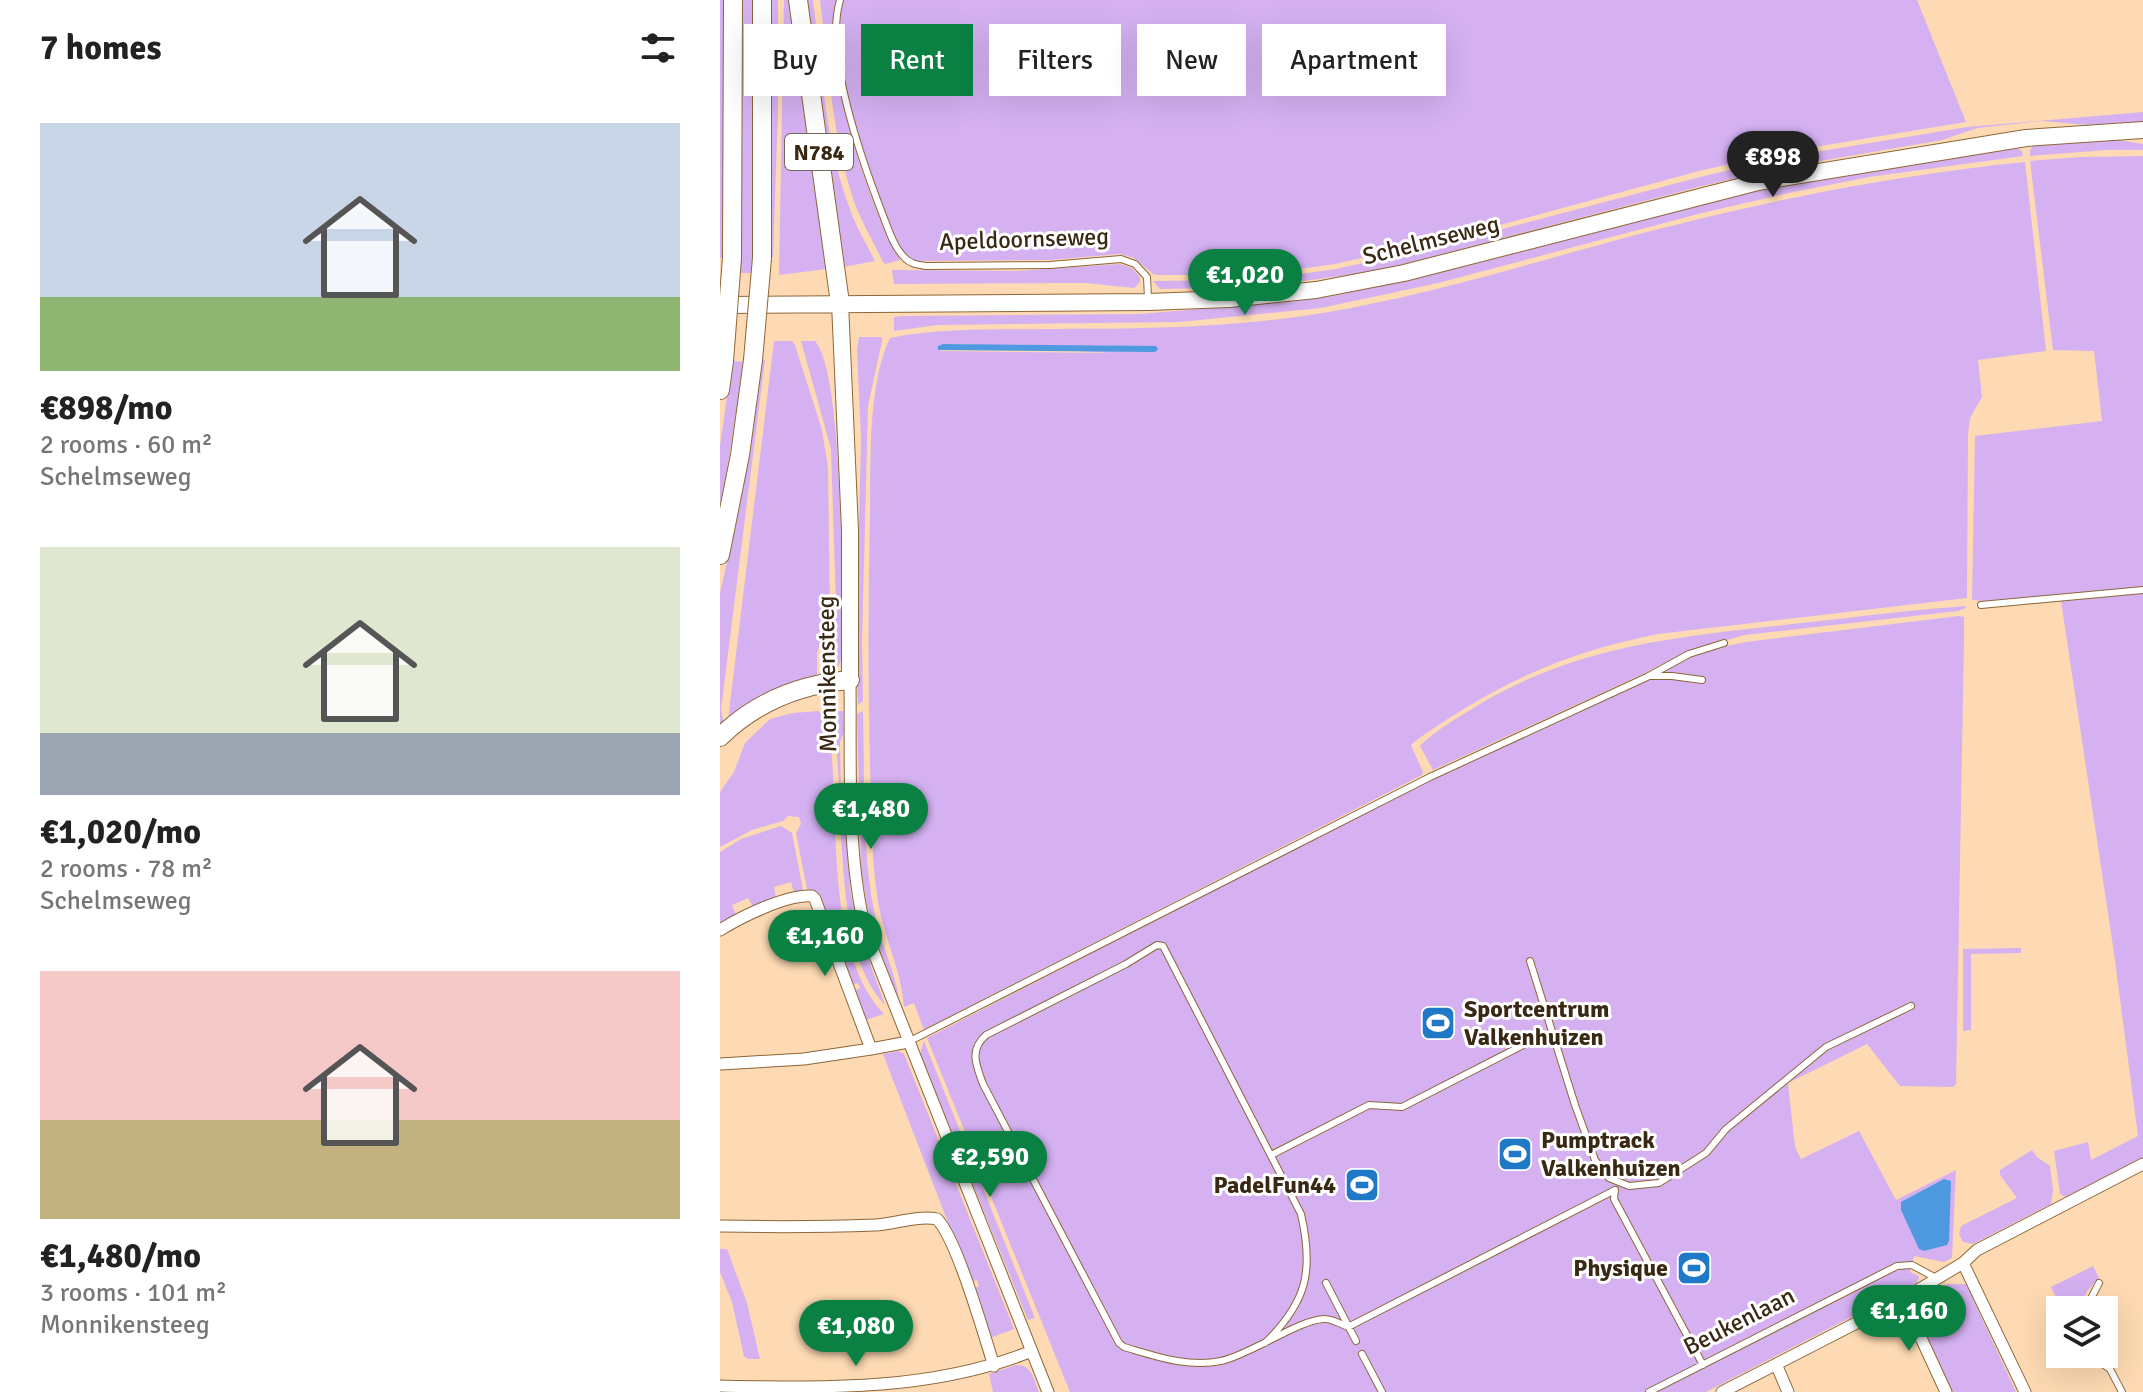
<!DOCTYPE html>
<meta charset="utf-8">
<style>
:root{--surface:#fff;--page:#f2f2f2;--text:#222;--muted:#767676;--accent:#0b8043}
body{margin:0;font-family:Signika,sans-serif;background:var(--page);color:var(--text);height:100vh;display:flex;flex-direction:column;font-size:30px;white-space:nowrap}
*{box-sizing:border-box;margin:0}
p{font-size:26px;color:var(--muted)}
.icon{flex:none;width:44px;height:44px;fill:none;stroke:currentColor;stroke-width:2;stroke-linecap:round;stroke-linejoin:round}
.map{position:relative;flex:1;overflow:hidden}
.drawer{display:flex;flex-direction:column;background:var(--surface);width:720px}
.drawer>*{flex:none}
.hud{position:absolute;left:24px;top:24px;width:760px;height:72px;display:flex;gap:16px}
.buttons{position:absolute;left:1326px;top:1296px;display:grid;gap:16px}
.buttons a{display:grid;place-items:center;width:72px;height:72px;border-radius:0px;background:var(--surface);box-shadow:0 8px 32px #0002;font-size:40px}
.price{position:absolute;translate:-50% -68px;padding:0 18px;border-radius:28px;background:var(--accent);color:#fff;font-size:26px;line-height:52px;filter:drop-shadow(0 2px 4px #0008)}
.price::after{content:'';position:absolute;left:50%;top:48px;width:24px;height:18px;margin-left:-12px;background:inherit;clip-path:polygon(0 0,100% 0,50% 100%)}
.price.active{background:#222;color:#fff}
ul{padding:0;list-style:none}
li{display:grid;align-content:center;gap:16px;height:424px;padding:0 40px}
li span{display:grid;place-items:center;height:248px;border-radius:0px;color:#555}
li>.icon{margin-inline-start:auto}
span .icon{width:144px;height:144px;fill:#fffc;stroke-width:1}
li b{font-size:34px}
h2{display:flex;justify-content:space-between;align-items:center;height:96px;padding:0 40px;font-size:34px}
.tag{padding:0 28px;border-radius:0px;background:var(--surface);box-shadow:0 8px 32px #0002;font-size:28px;line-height:72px}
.tag.active{background:var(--accent);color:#fff}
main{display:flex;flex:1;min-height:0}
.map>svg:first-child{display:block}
.green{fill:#d5b1f2;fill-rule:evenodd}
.water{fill:#4f99e1}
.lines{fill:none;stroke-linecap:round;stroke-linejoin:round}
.lane-casing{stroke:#8d6637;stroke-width:8}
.street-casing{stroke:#8d6637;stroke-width:13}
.secondary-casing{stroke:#8d6637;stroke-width:18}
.primary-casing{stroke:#8d6637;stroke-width:20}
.lane{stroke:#fff;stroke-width:6}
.street{stroke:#fff;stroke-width:11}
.secondary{stroke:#fff;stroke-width:16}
.primary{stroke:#fff;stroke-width:18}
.primary-bridge-casing{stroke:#8d6637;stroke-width:20;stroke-linecap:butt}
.primary-bridge{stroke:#fff;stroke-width:18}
.labels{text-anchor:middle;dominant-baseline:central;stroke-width:6;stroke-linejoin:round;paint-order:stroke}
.shield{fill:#fff;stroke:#74685a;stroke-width:2}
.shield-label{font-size:22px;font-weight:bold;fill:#392814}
.street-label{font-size:24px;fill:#392814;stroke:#fff}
.poi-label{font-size:24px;font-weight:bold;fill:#392814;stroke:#fff;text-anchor:start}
</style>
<main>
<section class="drawer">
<h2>7 homes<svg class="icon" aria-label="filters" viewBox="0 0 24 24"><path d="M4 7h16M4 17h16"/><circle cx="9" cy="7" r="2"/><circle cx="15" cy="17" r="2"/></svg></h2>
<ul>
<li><span style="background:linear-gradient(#c9d6e8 70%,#8fb573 0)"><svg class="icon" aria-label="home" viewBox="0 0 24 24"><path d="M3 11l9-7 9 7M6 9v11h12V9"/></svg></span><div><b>€898/mo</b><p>2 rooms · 60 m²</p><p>Schelmseweg</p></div></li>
<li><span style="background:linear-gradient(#dfe7d0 75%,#9aa5b1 0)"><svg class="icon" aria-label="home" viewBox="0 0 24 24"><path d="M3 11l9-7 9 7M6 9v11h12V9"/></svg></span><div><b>€1,020/mo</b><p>2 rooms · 78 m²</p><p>Schelmseweg</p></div></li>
<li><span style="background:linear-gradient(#f6c9c9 60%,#c2b280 0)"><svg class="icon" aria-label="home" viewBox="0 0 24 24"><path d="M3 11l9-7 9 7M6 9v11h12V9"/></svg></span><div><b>€1,480/mo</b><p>3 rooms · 101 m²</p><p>Monnikensteeg</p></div></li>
</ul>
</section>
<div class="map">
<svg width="1423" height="1392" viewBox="0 0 1423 1392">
<rect width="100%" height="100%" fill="#fddab3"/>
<path class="green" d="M0 0H4L5 257 0 258Z
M21 0H34L33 249 31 273H20L22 177Z
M50 0H58V110L53 257H49Z
M64 0H72L107 269 59 275Z
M87 0H93C102 70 105 145 131 212 137 229 147 245 155 261L123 267Z
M100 0H117C100 59 149 207 180 260L165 264 162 260C153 241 142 223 135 204 112 139 109 67 100 0Z
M124 0H1197L1246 122 1064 152 979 171 743 235 615 264 537 275H439L433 274 414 258 400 254 330 260 195 261C177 252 171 227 164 209 144 159 108 51 124 0Z
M1423 112V122L1367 125 1322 121 1257 128 1222 140 1066 167 982 186 657 271 538 287 440 289 433 281 537 280 616 269 698 251 980 177 1065 157 1247 127Z
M1392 139 1423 144V150H1387L1310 156V150L1314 145Z
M1295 147 1302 151 1303 156 1149 177 1069 193 982 213 718 283 601 308 459 322 217 325 174 331V317L183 316 419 314 569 302 618 295 735 269 1031 191Z
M1423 156V587L1273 602 1252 600 1255 436 1382 421 1374 351 1333 350 1310 161 1361 157Z
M1305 162 1326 351 1258 360 1262 397 1250 418 1248 434 1247 598 938 634C842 653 777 684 698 739L691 745 703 772 702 775 204 1030 194 1003 184 1007C181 967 162 934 157 895 151 851 151 806 150 762 148 680 148 599 150 518 151 465 147 386 170 338 223 327 278 330 332 329 423 329 513 328 603 313 710 295 814 262 919 234 1046 201 1174 175 1305 162ZM242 344 258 345 392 353 220 351V345Z
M400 264 412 268 420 277V282L414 288 366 283 174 284 172 270 296 271Z
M139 337H162V341L148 406 142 641 143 701 138 705 136 661 141 438 137 350Z
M54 341H72L75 345 102 430 108 467 110 615 97 653V679L8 720Z
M81 341H95C125 376 121 600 123 656L116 671 103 677C97 652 114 631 116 606L111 449Z
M40 360H45L1 709 4 725 0 729V593L19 509Z
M12 361 24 362 0 514V446Z
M1423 593V1157L1346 1197 1340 1194 1334 1151 1368 1142 1371 1160 1418 1136 1394 953 1341 601Z
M1245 606 1246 608 1238 611 1025 635 967 651 923 674 713 770 700 746C717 729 739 717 760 704 862 643 966 636 1082 623 1136 617 1190 610 1245 606Z
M1239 616 1244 617V639L1236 1084 1233 1087 1180 1086 1147 1044 1068 1083 1075 1147 1081 1159 1139 1131 1176 1200 1236 1170 1232 1258 1224 1262 1194 1256 1190 1272 1199 1276 1197 1283 986 1392H350L207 1038 619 826 775 749 947 672 943 671 984 651 1026 642Z
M98 711 107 717C123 803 100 946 164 1014L145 1020 134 991 140 988 138 983 131 985 97 892 87 889 76 833 81 824 79 817 68 816 63 821 32 830 0 847V792L14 772 25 743 50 719 73 713Z
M111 711H123L124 732 120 742 121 799 126 814 130 888 138 930 165 1005C107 944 129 791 111 711Z
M143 711C145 779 141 849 155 916 161 945 175 970 179 999L150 924 141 869 137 714Z
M61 826 72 833 83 890 74 893 71 882 54 887 56 898 33 907 28 898 12 905 16 915 0 923V852L21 839Z
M1301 948V953L1251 954V1030L1243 1031V949Z
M204 1041 218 1076 315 1318 308 1320 200 1054Z
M178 1051 184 1054 294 1329 270 1338 253 1289 259 1286 257 1280 251 1282 163 1054Z
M1312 1150 1317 1157 1330 1166 1333 1190 1331 1204 1253 1244 1243 1242 1239 1234 1241 1226 1297 1198 1280 1175V1170Z
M0 1249H7L27 1303 40 1359H28L24 1356 12 1302 0 1272Z
M1373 1266 1379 1278 1367 1291 1360 1310H1342L1331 1287Z
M1227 1284H1246L1296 1392H1233L1195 1310 1199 1308 1203 1297Z
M296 1365C312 1364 314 1380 319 1392H273L269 1374Z"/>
<path class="water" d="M223 344 436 346 438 349 435 352 218 350V346Z
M1224 1179 1231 1181 1229 1241 1227 1245 1204 1251 1199 1249 1181 1210V1202Z"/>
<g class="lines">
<g class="lane-casing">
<path id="lane" d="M120 0C104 54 142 161 162 213 168 228 173 246 184 257 190 264 198 265 206 266L330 265 401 259 415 264 427 277 428 299
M1261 605 1423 590
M931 676H952L982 680
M810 961 855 1105 875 1160 889 1178 909 1186 939 1183 986 1153 1006 1129 1106 1047 1191 1006
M188 1042 710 777 927 677 969 654 1004 643
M551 1155 649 1105 682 1107 815 1039 833 1034
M895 1190 894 1199 983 1365
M606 1283 636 1341
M1365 1310 1379 1283
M545 1343C587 1302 594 1271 581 1214L443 946 437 945 406 964 266 1035C249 1050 256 1065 263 1084L399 1343 404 1347C435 1356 468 1368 501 1361 530 1355 582 1318 605 1319 612 1319 621 1324 628 1327L895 1190
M642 1354 662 1392
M1367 1354 1390 1369 1402 1392
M929 1392 1177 1266 1192 1265 1216 1278"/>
</g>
<g class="street-casing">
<path id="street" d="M130 680C131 763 126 853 146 933L328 1392
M0 930C21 917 67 894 92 896L95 899 151 1049 188 1042
M0 1064 84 1059 151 1049
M0 1226C52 1227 103 1227 155 1225 175 1224 197 1215 217 1219 237 1239 264 1335 274 1366
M1243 1263 1305 1392
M1183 1299 1226 1392
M1056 1364 1068 1392
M0 1386C105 1388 212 1391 312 1351
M1002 1392 1183 1299 1243 1263 1257 1250 1423 1164"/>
</g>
<g class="secondary-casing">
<path id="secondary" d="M120 303 130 530V680
M0 305 428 302 509 299 596 290 684 273 1038 182 1306 138 1423 130"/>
</g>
<g class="primary-casing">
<path id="primary" d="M42 0V258
M78 0 120 303
M12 258 13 0
M0 390 4 361
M0 555 20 455 33 360
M0 737C36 702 81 684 130 680"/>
</g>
<use href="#lane" class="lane"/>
<use href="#street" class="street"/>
<use href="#secondary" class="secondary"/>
<use href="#primary" class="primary"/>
<g class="primary-bridge-casing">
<path id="primary-bridge" d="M33 360 42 258
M4 361 12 258"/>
</g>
<use href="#primary-bridge" class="primary-bridge"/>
</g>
<defs>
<g id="stadium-square" transform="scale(1.8)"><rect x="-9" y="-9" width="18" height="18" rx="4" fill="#1f79c6" stroke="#fff"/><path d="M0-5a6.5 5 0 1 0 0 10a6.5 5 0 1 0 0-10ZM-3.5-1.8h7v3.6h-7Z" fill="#fff"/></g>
</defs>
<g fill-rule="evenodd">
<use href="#stadium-square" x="718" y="1023"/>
<use href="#stadium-square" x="795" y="1154"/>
<use href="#stadium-square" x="642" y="1185"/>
<use href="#stadium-square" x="974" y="1268"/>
</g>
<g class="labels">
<rect class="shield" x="65" y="134" width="68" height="36" rx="6"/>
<g class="shield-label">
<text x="99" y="152">N784</text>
</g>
<g class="street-label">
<text transform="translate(304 239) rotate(-2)">Apeldoornseweg</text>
<text transform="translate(711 240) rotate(-14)">Schelmseweg</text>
<text transform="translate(107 674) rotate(-91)">Monnikensteeg</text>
<text transform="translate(1019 1321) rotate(-27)">Beukenlaan</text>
</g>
<g class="poi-label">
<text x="744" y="1009">Sportcentrum<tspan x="744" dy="28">Valkenhuizen</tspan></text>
<text x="821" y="1140">Pumptrack<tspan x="821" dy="28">Valkenhuizen</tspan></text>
<text x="616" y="1185" text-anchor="end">PadelFun44</text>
<text x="948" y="1268" text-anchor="end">Physique</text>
</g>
</g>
</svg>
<div class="buttons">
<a><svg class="icon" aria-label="layers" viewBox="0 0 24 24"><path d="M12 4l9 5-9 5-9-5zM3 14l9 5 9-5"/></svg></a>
</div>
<b class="price active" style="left:1053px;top:199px">€898</b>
<b class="price" style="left:525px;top:317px">€1,020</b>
<b class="price" style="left:151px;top:851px">€1,480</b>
<b class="price" style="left:105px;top:978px">€1,160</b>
<b class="price" style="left:270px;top:1199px">€2,590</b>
<b class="price" style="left:1189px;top:1353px">€1,160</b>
<b class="price" style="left:136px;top:1368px">€1,080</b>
<div class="hud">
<a class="tag">Buy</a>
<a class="tag active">Rent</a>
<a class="tag">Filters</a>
<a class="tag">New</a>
<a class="tag">Apartment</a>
</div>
</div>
</main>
